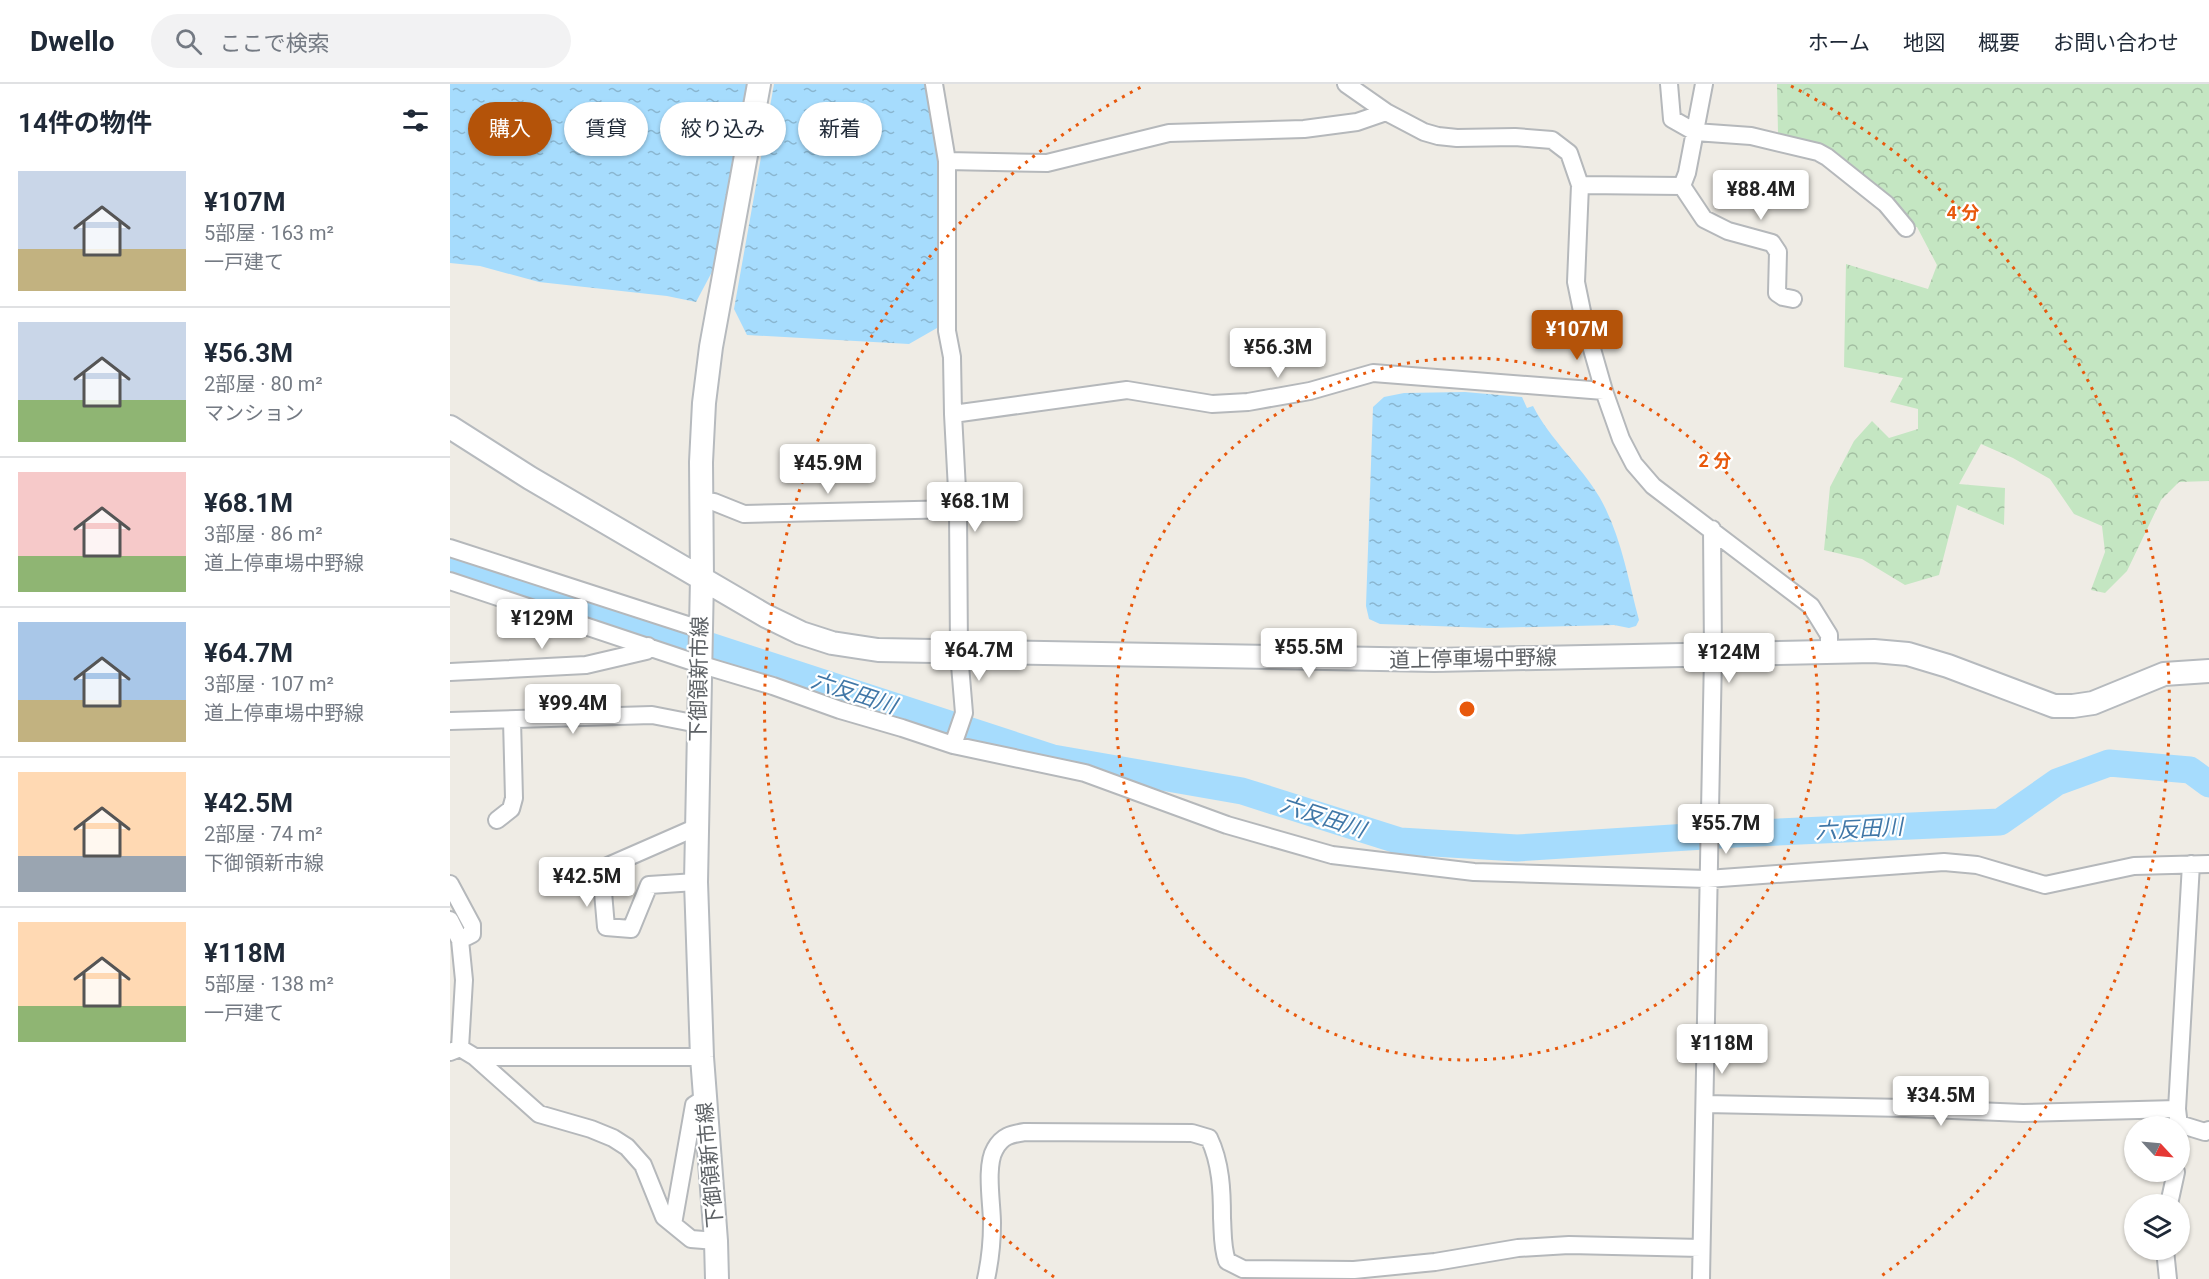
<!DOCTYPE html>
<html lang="ja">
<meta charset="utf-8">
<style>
:root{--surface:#fff;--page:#f2f2f3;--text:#1f2937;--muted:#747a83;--line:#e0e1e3;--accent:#b45309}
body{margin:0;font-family:Roboto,"Noto Sans JP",sans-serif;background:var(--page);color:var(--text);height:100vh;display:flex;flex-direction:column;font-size:22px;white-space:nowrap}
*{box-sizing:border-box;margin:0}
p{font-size:20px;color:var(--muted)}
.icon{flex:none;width:33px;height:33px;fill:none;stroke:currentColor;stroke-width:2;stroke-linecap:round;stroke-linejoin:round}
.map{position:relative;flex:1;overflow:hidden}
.sheet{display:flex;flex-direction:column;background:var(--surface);width:450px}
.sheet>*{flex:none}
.hud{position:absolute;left:18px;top:18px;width:570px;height:54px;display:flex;gap:12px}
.needle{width:39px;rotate:116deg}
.fabs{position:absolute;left:1674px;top:1032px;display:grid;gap:12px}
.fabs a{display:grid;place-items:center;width:66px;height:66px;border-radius:50%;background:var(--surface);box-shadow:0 2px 4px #0004;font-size:30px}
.price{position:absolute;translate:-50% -51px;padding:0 14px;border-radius:6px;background:#fff;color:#222;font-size:20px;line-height:39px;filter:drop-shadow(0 2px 3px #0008)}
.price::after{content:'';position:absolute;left:50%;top:36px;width:18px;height:14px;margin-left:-9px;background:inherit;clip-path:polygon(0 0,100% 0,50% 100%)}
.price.selected{background:var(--accent);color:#fff}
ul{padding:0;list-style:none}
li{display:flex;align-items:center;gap:18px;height:150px;padding:0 18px}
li+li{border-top:2px solid var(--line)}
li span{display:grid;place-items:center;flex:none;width:168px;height:120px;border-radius:0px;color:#555}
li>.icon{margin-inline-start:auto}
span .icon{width:72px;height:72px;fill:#fffc;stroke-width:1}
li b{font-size:26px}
h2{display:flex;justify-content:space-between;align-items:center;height:72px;padding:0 18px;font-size:26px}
.chip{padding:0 21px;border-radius:27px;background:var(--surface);box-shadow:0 2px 4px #0004;font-size:21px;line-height:54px}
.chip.selected{background:var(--accent);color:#fff}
header{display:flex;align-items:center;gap:36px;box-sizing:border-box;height:84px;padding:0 30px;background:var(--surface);border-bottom:2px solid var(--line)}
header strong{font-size:28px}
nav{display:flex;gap:33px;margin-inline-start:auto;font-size:21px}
.search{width:420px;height:54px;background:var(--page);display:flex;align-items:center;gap:15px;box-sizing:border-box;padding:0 21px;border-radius:33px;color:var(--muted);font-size:22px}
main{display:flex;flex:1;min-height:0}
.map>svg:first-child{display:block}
.forest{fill:url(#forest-crowns)}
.water{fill:url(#water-ripples)}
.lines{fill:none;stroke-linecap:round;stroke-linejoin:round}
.river{stroke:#a6dcfd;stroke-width:27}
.street-casing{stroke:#b5b8bb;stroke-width:20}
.secondary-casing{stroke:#b6babe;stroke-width:26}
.street{stroke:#fff;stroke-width:16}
.secondary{stroke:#fff;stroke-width:22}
.ring{fill:none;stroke:#e8590c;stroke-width:3;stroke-dasharray:3 6}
.labels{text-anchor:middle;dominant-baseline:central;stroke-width:4.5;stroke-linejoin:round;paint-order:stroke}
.street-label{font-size:21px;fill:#5d6165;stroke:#fff}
.water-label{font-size:22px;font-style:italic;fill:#4077a7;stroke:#fff}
.centre{fill:#e8590c;stroke:#fff;stroke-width:3}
.ring-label{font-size:18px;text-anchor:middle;font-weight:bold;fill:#e8590c;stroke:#fff;stroke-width:4.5;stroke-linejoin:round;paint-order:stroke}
</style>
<header>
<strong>Dwello</strong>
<div class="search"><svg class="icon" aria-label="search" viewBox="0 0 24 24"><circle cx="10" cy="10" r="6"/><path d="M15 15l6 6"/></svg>ここで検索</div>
<nav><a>ホーム</a><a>地図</a><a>概要</a><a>お問い合わせ</a></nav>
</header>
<main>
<section class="sheet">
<h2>14件の物件<svg class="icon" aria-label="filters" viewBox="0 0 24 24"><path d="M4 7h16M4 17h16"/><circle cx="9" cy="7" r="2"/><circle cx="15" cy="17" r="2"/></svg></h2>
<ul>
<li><span style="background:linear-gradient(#c9d6e8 65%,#c2b280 0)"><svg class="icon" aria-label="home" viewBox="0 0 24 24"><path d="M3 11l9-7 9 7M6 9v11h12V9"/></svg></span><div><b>¥107M</b><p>5部屋 · 163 m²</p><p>一戸建て</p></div></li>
<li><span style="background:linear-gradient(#c9d6e8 65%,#8fb573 0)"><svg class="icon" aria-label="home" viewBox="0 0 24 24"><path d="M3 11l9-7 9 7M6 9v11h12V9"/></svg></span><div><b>¥56.3M</b><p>2部屋 · 80 m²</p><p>マンション</p></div></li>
<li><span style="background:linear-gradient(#f6c9c9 70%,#8fb573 0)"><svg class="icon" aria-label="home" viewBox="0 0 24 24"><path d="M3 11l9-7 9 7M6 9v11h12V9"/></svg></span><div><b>¥68.1M</b><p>3部屋 · 86 m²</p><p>道上停車場中野線</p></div></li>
<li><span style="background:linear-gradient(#a9c7e8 65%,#c2b280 0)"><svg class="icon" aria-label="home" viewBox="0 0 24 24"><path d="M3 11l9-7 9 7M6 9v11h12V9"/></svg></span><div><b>¥64.7M</b><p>3部屋 · 107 m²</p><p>道上停車場中野線</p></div></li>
<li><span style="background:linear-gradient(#ffd9b3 70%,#9aa5b1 0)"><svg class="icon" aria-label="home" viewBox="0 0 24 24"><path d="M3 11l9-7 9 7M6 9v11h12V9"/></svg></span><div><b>¥42.5M</b><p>2部屋 · 74 m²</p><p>下御領新市線</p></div></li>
<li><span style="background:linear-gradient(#ffd9b3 70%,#8fb573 0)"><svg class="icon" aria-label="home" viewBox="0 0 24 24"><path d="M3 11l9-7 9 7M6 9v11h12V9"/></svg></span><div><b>¥118M</b><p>5部屋 · 138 m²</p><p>一戸建て</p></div></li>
</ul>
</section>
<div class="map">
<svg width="1759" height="1195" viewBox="0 0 1759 1195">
<defs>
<pattern id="forest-crowns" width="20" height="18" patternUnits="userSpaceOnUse" patternTransform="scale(1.5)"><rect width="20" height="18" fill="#c4e6c2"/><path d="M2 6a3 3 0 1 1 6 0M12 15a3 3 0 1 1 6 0" fill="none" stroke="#a2bea1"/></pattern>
<pattern id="water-ripples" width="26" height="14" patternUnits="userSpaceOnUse" patternTransform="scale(1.5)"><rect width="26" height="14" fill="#a6dcfd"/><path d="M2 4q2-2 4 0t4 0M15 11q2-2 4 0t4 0" fill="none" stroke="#8ab6d0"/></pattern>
</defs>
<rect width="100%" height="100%" fill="#efece5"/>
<path class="forest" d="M1327 0H1759V397L1729 398 1711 416 1677 487 1655 509 1641 506 1655 468 1652 442 1624 430 1600 395 1563 374 1531 360 1509 400 1555 404 1554 441 1507 421 1489 491 1455 501 1412 475 1374 466 1380 403 1404 357 1422 337 1439 354 1468 345V325L1440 318 1453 294 1394 283 1396 180 1478 205 1487 181 1467 143 1456 144 1385 69 1328 49Z"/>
<path class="water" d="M0 0H297L263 186 246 218 217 212 89 198 30 182 0 179Z
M324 0H476L491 83 487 244 459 260 297 251 284 225Z
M1015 308 1072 313 1077 324 1083 322C1100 356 1131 381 1150 414 1171 451 1178 495 1189 536L1186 542 1179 544 1164 541 1039 544 930 540 919 535 916 522 923 323 934 313 954 309Z"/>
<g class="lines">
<path class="river" d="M0 477 603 674 792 707 950 757 1067 764 1285 750 1550 738 1607 698 1659 679 1740 686 1759 700"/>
<g class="street-casing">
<path id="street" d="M484 0 497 77V247L502 273 503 330 508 425 509 569 514 629 503 661
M896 0 936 28 974 48 988 52 1007 54 1065 53 1102 56 1119 69 1130 101 1126 198 1134 237 1154 307 1171 355 1184 380 1203 402 1361 522 1379 551V567
M1219 0 1222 35 1245 48 1301 52 1368 68 1377 73 1436 120 1456 144
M497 77 597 79 719 49 854 45 907 38 936 28
M1130 101 1232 102 1237 89 1254 0
M1232 102 1254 135 1278 147 1322 159 1328 168 1327 209 1333 213 1343 215
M503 330 677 306 762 320 798 318 860 307 923 289 1154 307
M250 417 264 418 294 430 508 425
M0 464 250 545
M0 497 249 580 323 602 390 626 452 644 503 661 635 689 777 741 882 771 1024 788 1257 795 1494 778 1527 781 1595 801 1684 782 1759 780
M0 588 136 581 196 567 198 562
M0 637 202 631 248 640
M47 736 61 725 64 714 62 636
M246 798 199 801 181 845 156 843 151 785 247 743
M0 800 22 841V850L10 856
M0 836 10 856 14 896 10 964
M0 968 10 964 25 973 89 1030 141 1045 163 1054 177 1063 193 1081 214 1133 241 1155 266 1157
M25 973H252
M1255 1020 1455 1024 1573 1029 1727 1025
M1729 1040 1755 1048 1759 1046
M1729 1042 1727 1025 1741 780
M1719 1120 1726 1088
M223 1140 244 1021 255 1014
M1715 1166 1718 1195
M536 1195C540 1177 542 1158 542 1139 542 1120 535 1082 545 1065 552 1052 561 1050 575 1048L742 1049 759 1054C771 1079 772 1107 772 1134 773 1149 772 1163 777 1177L793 1185 904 1186 985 1178 1068 1164 1119 1161 1251 1164
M1251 1195 1263 571 1262 445"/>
</g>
<g class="secondary-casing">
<path id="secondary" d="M0 343 80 394 316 532 351 549 382 559 428 566 984 576 1424 567 1458 570 1498 582 1604 622H1623L1643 619 1714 590 1759 587
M267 1195 266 1157 252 973 246 798 252 494 251 378 254 319 261 263 309 0"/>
</g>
<use href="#street" class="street"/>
<use href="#secondary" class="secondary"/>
</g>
<g class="ring">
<circle cx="1017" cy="625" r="351"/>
<path d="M604 1193A702 702 0 0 1 693 2M1341 2A702 702 0 0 1 1430 1193"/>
</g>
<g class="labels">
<g class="street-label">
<text transform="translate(1023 575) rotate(-1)">道上停車場中野線</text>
<text transform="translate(249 595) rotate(-89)">下御領新市線</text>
<text transform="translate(260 1081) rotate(-95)">下御領新市線</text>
</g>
<g class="water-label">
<text transform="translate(404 609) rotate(18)">六反田川</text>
<text transform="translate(873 733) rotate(18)">六反田川</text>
<text transform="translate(1409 745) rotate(-3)">六反田川</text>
</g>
</g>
<circle cx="1017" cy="625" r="9" class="centre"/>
<g class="ring-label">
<text x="1513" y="135">4 分</text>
<text x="1265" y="383">2 分</text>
</g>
</svg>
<div class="fabs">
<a><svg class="needle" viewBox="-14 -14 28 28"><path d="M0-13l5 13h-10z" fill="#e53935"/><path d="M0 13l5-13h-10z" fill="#747a83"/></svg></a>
<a><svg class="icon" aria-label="layers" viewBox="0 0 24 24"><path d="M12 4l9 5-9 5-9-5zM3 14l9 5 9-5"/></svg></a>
</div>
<b class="price" style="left:1311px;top:137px">¥88.4M</b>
<b class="price selected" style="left:1127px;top:277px">¥107M</b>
<b class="price" style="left:828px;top:295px">¥56.3M</b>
<b class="price" style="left:378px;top:411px">¥45.9M</b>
<b class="price" style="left:525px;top:449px">¥68.1M</b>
<b class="price" style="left:92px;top:566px">¥129M</b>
<b class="price" style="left:859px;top:595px">¥55.5M</b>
<b class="price" style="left:529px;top:598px">¥64.7M</b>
<b class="price" style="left:1279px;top:600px">¥124M</b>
<b class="price" style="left:123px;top:651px">¥99.4M</b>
<b class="price" style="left:1276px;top:771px">¥55.7M</b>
<b class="price" style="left:137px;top:824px">¥42.5M</b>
<b class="price" style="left:1272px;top:991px">¥118M</b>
<b class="price" style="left:1491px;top:1043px">¥34.5M</b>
<div class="hud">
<a class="chip selected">購入</a>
<a class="chip">賃貸</a>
<a class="chip">絞り込み</a>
<a class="chip">新着</a>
</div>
</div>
</main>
